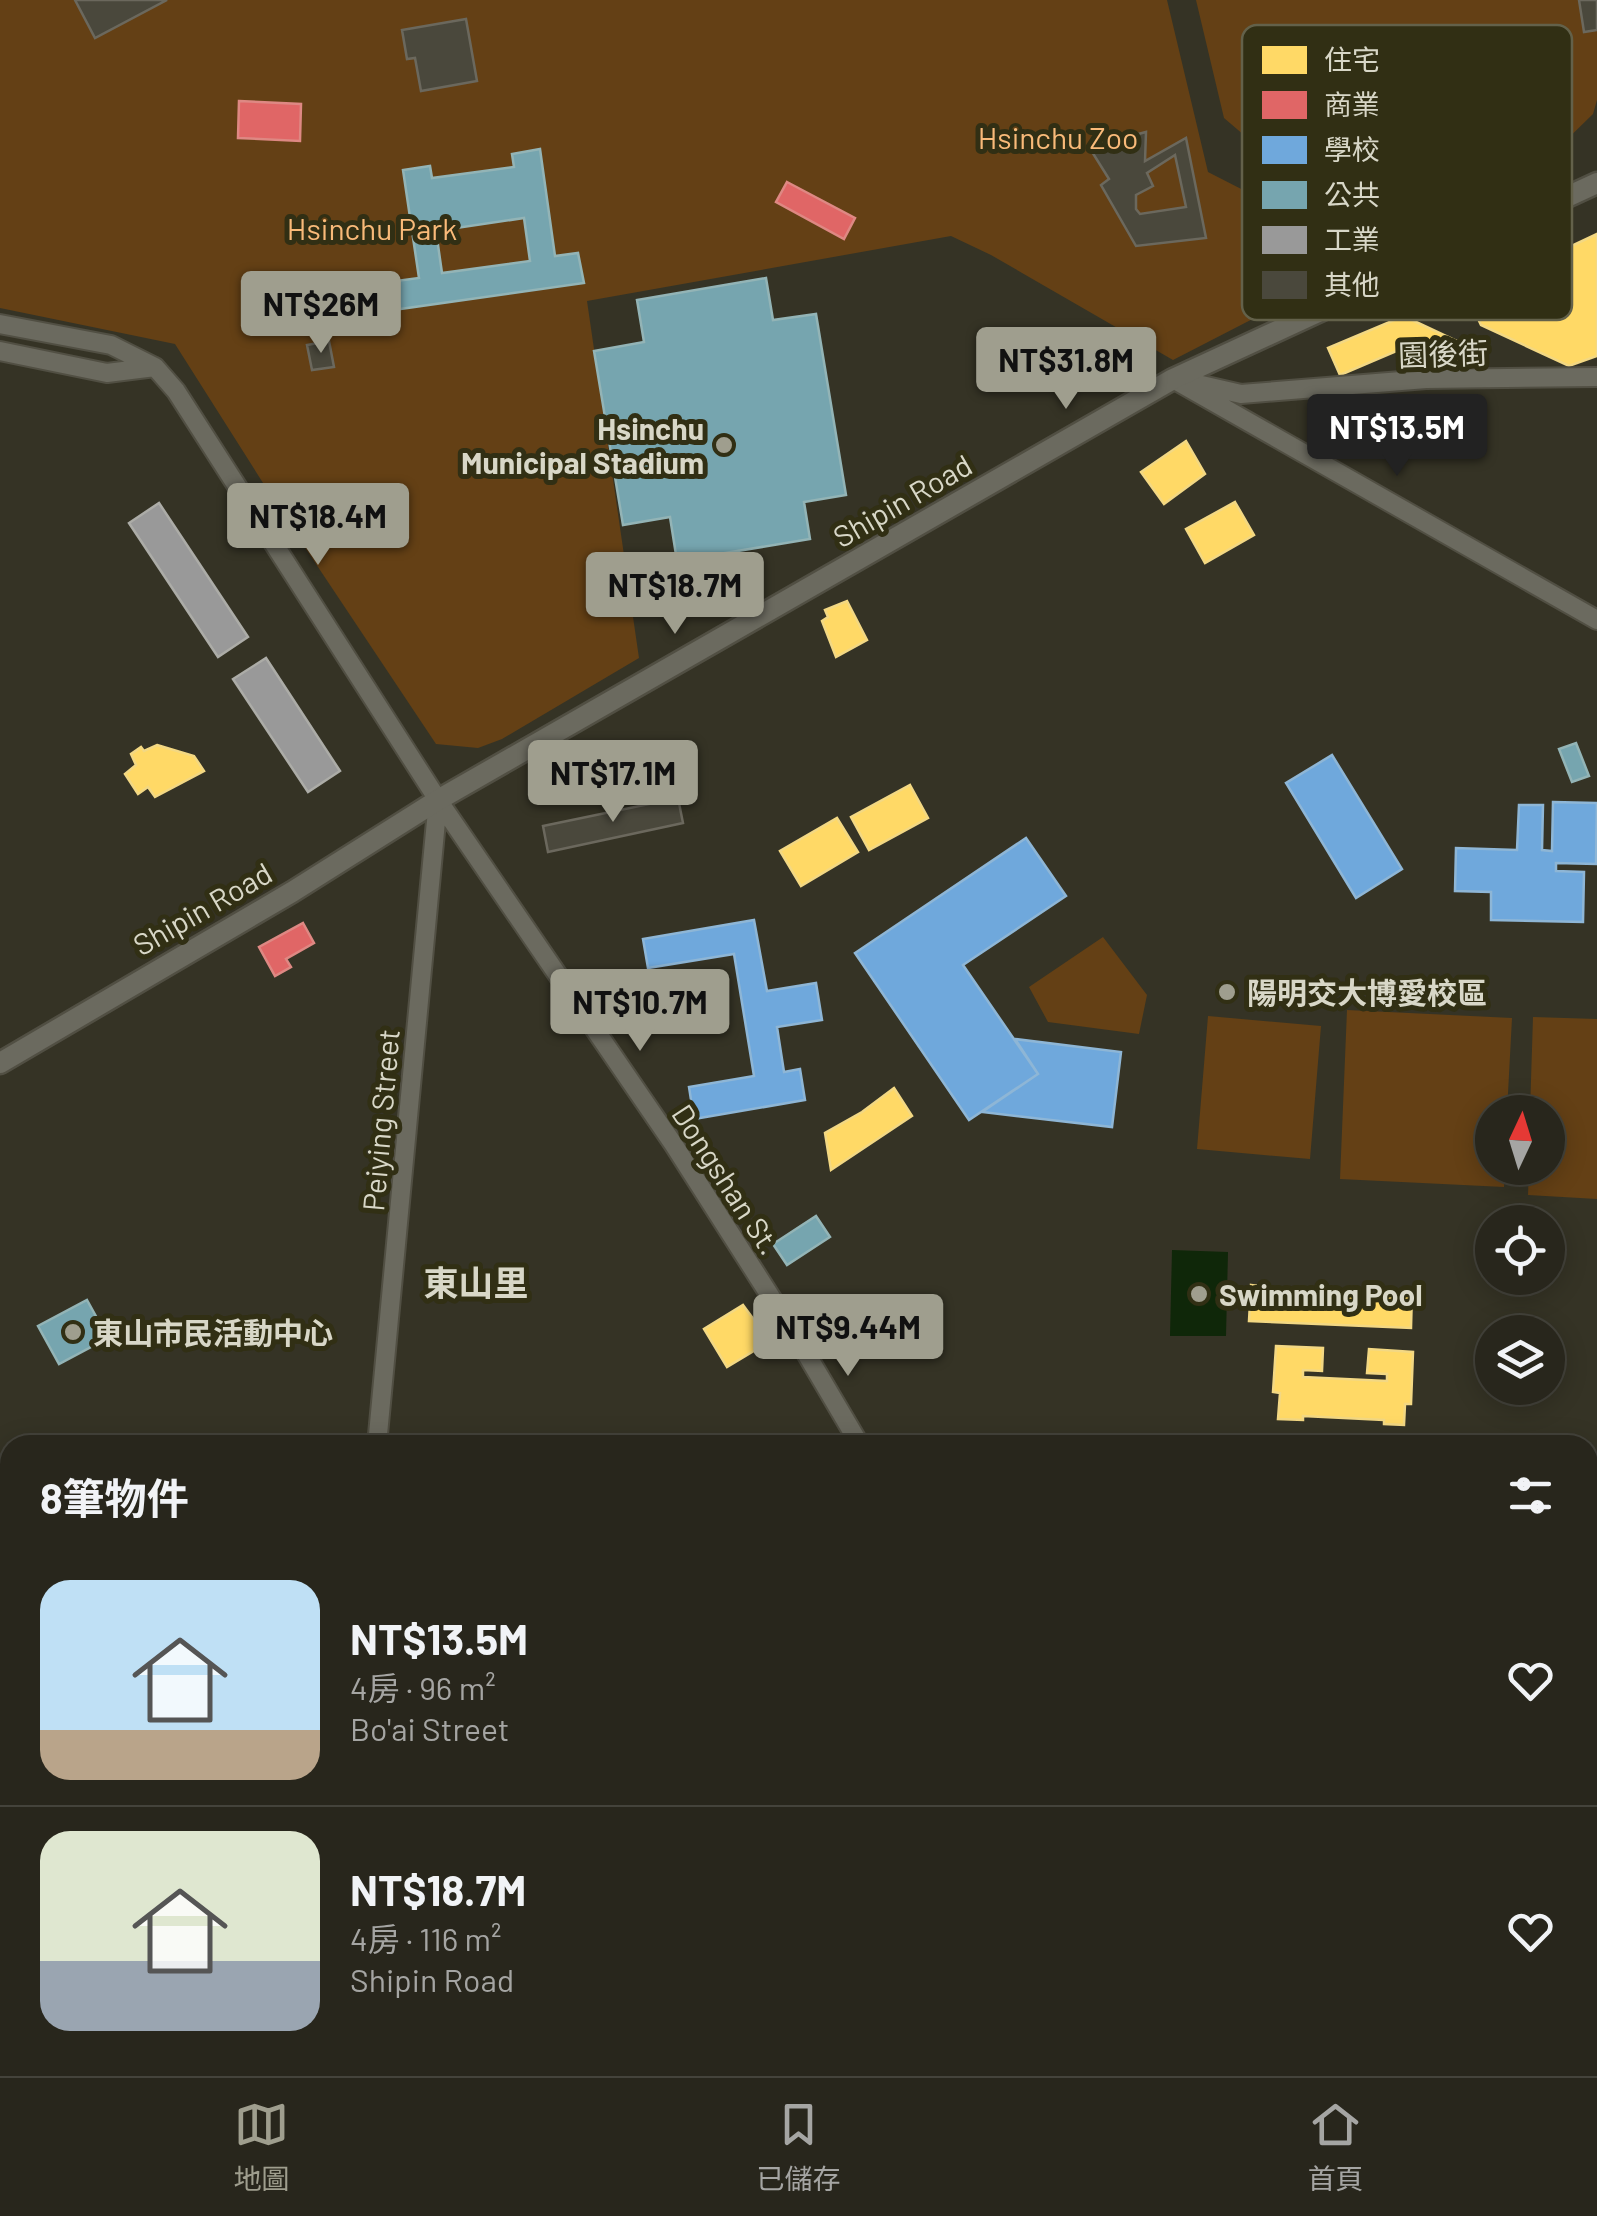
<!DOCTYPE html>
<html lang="zh-TW">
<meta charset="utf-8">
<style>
:root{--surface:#28261c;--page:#302e25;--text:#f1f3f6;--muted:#a5a5a3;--line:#44433b;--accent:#9f9e8e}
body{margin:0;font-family:Barlow,"Noto Sans TC",sans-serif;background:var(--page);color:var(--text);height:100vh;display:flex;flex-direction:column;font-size:38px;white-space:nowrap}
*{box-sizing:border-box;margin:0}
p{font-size:32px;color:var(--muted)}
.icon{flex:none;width:55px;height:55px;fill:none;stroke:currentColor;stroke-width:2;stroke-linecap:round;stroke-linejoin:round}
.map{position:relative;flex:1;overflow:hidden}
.drawer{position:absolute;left:0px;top:1435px;width:1598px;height:642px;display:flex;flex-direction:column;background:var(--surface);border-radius:30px 30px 0 0;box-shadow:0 5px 25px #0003,0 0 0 2px var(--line)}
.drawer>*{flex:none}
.needle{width:65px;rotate:4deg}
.buttons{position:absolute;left:1475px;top:1095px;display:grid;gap:20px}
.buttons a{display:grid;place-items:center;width:90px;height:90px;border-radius:50%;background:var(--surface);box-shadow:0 5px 25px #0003,0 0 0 2px var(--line);font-size:50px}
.price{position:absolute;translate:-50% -85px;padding:0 22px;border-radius:10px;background:var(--accent);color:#111;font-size:32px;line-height:65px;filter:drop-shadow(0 2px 5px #0008)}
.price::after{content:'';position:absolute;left:50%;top:60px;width:30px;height:22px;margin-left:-15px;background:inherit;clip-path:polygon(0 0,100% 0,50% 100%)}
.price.on{background:#222;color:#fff}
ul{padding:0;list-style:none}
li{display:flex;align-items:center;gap:30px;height:250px;padding:0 40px}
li+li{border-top:2px solid var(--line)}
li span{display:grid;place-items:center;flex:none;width:280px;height:200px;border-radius:30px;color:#555}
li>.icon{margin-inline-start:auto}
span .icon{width:120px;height:120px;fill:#fffc;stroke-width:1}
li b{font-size:42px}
h2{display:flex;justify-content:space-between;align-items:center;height:120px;padding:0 40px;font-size:42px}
.menu{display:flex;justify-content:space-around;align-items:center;height:140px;border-top:2px solid var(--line);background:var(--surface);font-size:28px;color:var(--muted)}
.menu a{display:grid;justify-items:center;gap:5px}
.menu .on{color:var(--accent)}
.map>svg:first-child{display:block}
.green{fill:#644015}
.water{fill:#0f2709}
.homes{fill:#ffd966;stroke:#f3d883;stroke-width:2.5}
.shops{fill:#e06666;stroke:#de8883;stroke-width:2.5}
.schools{fill:#6fa8dc;stroke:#8eb6d6;stroke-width:2.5}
.public{fill:#76a5af;stroke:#93b4b6;stroke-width:2.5;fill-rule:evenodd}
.industry{fill:#999;stroke:#acaca7;stroke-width:2.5}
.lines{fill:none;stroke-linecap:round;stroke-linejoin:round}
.stream{stroke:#0f2709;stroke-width:6}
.building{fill:#4a483c;stroke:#6b685d;stroke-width:2.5;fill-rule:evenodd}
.pedestrian-casing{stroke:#514f43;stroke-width:18}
.minor-casing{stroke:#514f43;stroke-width:22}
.tertiary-casing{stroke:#514f43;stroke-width:25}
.pedestrian{stroke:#6b6a5f;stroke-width:12}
.minor{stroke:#6b6a5f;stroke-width:18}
.tertiary{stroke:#6b6a5f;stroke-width:20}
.poi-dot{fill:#9f9e8e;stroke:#312f14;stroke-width:4}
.labels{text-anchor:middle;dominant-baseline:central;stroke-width:10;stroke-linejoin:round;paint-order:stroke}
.park-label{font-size:30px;fill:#f9ba79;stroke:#312f14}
.street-label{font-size:30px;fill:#d8d7c7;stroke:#312f14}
.poi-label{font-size:30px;font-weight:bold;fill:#d8d7c7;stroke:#312f14;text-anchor:start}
.quarter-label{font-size:35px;font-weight:bold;fill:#d8d7c7;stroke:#312f14}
.key{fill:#312f14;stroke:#63614a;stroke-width:2.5}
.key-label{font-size:28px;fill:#d8d7c7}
</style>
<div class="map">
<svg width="1597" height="2076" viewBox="0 0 1597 2076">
<rect width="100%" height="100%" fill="#353325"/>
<path class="green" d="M0 0H1167L1208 172 1333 236 1346 271 1173 360 991 255 951 236 587 301 639 658 502 739 478 748 436 744 284 516 175 344 0 308Z
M1196 0H1597V100L1593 114 1553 153 1472 196 1382 201 1279 165 1224 118Z
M1103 937 1147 995 1139 1034 1048 1022 1029 987Z
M1347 1010 1512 1018 1507 1112H1492V1168H1505L1504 1187 1340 1179Z
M1208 1016 1321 1026 1310 1159 1197 1149Z
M1533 1017 1597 1019V1199L1528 1195 1529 1168H1548V1112H1530Z"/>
<path class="water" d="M1172 1250 1228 1252 1226 1336H1170Z"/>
<path class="homes" d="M1597 234V356L1569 366 1481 325 1467 295Z
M1399 318 1412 320 1472 348 1459 377 1401 349 1340 375 1328 348Z
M1186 441 1205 474 1164 504 1141 472Z
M1235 502 1254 535 1205 563 1186 529Z
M847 601 867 640 836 657 822 621 828 617 825 610Z
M157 745 194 756 204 771 155 797 148 787 138 794 125 774 136 765 131 754 141 747 144 751Z
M910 785 928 818 869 850 851 817Z
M837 818 858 852 801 886 780 851Z
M894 1088 912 1116 831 1170 825 1133 862 1112Z
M1251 1285 1260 1286V1291L1402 1297V1290L1412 1291 1411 1328 1249 1321Z
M743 1305 763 1332 762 1346 727 1367 704 1329Z
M1276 1346 1323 1348 1322 1371 1303 1370V1377L1387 1381V1374L1367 1373 1369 1349 1413 1352 1411 1404H1405L1404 1425 1384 1424V1420L1303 1416V1420L1278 1419 1280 1393 1273 1392Z
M341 2068H454L457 2076H343Z"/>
<path class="shops" d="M239 101 301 104 300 141 238 138Z
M787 182 855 218 844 239 776 202Z
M303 923 314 943 286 959 291 967 275 976 259 947Z"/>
<path class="schools" d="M1332 755 1402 869 1356 898 1286 783Z
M1553 802 1597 803 1596 864 1556 863V871L1584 872 1583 922 1491 920V892L1455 891 1456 848 1517 850 1519 805H1543L1542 850 1552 851Z
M1026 838 1066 896 963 965 1038 1074 969 1120 855 953Z
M754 920 767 991 816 983 822 1020 777 1027 784 1072 800 1069 805 1100 694 1119 689 1087 754 1076 734 954 648 968 643 939Z
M1015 1039 1121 1052 1112 1127 982 1112 1038 1074Z
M1597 1648V1682L1588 1684V1651Z
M1597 1689V1739L1588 1742V1692Z
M1588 1896 1597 1917V1965L1588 1969Z
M1597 2001V2076H1586L1582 2068H1588V2006Z
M1256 2068H1358L1339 2076H1237Z
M1458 2068H1524L1528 2076H1462Z"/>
<path class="public" d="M540 149 555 256 578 253 584 283 400 309 396 281 419 278 403 170 430 166 432 178 514 167 512 154ZM524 218 530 261 442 273 436 231Z
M766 278 773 320 816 314 846 495 804 502 810 539 677 561 670 517 623 525 594 351 644 342 637 300Z
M1576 743 1589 776 1572 782 1559 749Z
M816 1216 830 1237 787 1265 773 1244Z
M87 1300 108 1338 59 1364 38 1326Z"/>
<path class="industry" d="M159 503 248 637 218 657 129 523Z
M266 658 340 771 308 792 233 679Z"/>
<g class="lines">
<path class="stream" d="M1588 1551 1597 1549
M0 1751 10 1753"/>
</g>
<path class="building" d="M75 0H167L95 38Z
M1579 0H1597V30L1584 32Z
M466 19 477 81 421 91 415 58 407 59 402 30Z
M1146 132 1145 161 1186 138 1206 238 1136 246 1101 185 1109 179 1089 147ZM1175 155 1186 207 1140 214 1136 209V195L1153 186 1147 173Z
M329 341 334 367 312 370 307 345Z
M678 798 683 823 548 852 543 826Z"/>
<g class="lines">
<g class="pedestrian-casing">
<path id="pedestrian" d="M1560 2068 1564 2076"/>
</g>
<g class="minor-casing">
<path id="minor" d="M0 324 111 345 155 367 176 391 438 800 674 1145 797 1338 860 1445
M0 351 107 373 155 367
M1173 379 1597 620
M1193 383 1241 394 1426 379 1597 377
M377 1445 438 800
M1588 1620 1597 1617
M138 2076 165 2068"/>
</g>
<g class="tertiary-casing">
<path id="tertiary" d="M0 1063 292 892 438 800 1173 379 1597 183"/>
</g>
<use href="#pedestrian" class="pedestrian"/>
<use href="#minor" class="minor"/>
<use href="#tertiary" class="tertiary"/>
</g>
<g class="poi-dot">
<circle cx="724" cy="445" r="10"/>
<circle cx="1227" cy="992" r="10"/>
<circle cx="1199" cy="1294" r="10"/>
<circle cx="73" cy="1332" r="10"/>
</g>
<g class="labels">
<g class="park-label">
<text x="1058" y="137">Hsinchu Zoo</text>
<text x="372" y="228">Hsinchu Park</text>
</g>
<g class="street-label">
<text transform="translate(1443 353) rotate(-2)">園後街</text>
<text transform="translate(902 500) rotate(-30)">Shipin Road</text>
<text transform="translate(202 908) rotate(-30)">Shipin Road</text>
<text transform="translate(380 1120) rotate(-85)">Peiying Street</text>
<text transform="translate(727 1179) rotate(57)">Dongshan St.</text>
</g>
<g class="poi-label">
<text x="704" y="428" text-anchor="end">Hsinchu<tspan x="704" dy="34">Municipal Stadium</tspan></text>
<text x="1247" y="992">陽明交大博愛校區</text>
<text x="1219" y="1294">Swimming Pool</text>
<text x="93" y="1332">東山市民活動中心</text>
</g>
<g class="quarter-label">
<text x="476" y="1282">東山里</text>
</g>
</g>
<rect x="1242" y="25" width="330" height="295" rx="15" class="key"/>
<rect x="1262" y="46" width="45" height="28" fill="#ffd966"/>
<rect x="1262" y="91" width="45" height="28" fill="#e06666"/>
<rect x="1262" y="136" width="45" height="28" fill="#6fa8dc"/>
<rect x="1262" y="181" width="45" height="28" fill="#76a5af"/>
<rect x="1262" y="226" width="45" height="28" fill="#999"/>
<rect x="1262" y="271" width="45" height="28" fill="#4a483c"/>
<g class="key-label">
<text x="1324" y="70">住宅</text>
<text x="1324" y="115">商業</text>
<text x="1324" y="160">學校</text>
<text x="1324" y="205">公共</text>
<text x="1324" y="250">工業</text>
<text x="1324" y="295">其他</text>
</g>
</svg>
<div class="buttons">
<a><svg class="needle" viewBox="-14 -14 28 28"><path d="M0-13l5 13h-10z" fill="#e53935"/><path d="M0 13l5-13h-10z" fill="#a5a5a3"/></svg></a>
<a><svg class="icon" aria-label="locate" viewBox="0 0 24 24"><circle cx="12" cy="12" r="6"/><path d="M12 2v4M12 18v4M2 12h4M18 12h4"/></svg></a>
<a><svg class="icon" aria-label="layers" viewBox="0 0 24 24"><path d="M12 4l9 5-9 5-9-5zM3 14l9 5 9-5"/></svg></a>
</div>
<b class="price" style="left:321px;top:356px">NT$26M</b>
<b class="price" style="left:1066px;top:412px">NT$31.8M</b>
<b class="price on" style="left:1397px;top:479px">NT$13.5M</b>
<b class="price" style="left:318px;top:568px">NT$18.4M</b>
<b class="price" style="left:675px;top:637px">NT$18.7M</b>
<b class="price" style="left:613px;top:825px">NT$17.1M</b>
<b class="price" style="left:640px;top:1054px">NT$10.7M</b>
<b class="price" style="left:848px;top:1379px">NT$9.44M</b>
<section class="drawer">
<h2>8筆物件<svg class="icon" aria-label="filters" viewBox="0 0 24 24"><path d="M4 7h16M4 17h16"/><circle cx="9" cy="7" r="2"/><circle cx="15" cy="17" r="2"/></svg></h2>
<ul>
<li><span style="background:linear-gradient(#bfe0f5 75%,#b9a48a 0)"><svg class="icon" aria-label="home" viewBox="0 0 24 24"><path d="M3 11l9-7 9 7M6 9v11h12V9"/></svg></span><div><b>NT$13.5M</b><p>4房 · 96 m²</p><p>Bo'ai Street</p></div><svg class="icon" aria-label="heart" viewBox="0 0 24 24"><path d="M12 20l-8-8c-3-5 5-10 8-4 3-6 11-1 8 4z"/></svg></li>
<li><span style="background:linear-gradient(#dfe7d0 65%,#9aa5b1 0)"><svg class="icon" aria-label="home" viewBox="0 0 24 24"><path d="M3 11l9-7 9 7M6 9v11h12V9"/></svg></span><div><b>NT$18.7M</b><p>4房 · 116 m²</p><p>Shipin Road</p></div><svg class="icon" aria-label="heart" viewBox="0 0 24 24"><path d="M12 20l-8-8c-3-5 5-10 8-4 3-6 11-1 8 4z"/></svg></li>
</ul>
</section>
</div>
<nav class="menu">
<a class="on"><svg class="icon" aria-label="map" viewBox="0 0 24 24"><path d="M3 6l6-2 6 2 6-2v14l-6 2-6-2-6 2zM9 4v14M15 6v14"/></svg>地圖</a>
<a><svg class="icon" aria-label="saved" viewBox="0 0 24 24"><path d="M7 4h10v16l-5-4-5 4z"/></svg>已儲存</a>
<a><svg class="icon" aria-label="home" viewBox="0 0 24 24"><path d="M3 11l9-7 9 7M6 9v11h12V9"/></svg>首頁</a>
</nav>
